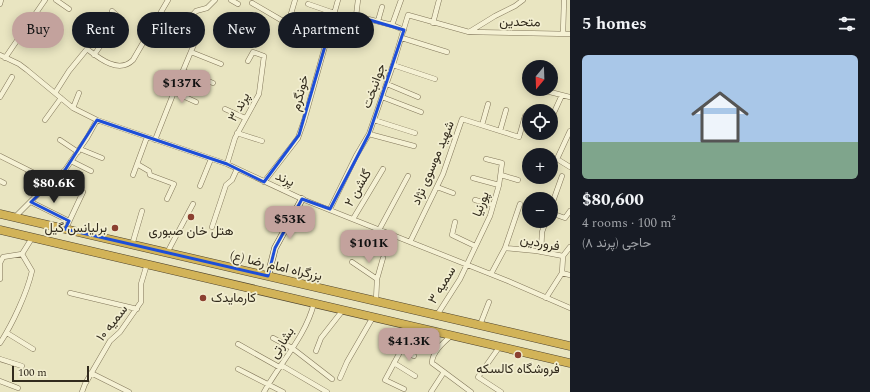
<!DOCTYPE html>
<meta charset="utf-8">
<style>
:root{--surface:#171b24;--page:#242831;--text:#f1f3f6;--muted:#9ea1a6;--accent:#c3a29d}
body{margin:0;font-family:Spectral,Vazirmatn,serif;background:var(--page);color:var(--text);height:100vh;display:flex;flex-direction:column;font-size:15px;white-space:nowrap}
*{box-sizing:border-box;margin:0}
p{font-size:13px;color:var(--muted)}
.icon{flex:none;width:22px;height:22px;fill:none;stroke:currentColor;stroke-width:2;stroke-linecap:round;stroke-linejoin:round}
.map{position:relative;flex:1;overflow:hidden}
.sheet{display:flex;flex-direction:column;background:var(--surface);width:300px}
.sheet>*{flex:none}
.banner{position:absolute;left:12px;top:12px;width:380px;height:36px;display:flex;gap:8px}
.needle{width:26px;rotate:199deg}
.buttons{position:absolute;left:522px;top:60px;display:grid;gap:8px}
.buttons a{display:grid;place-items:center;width:36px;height:36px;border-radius:50%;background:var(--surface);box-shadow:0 2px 10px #0003;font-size:20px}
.scale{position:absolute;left:12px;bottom:10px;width:77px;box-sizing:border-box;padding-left:4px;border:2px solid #322b1d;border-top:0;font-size:11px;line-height:14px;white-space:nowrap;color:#322b1d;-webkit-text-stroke:3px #f2eed0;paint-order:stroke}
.price{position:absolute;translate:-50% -34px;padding:0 9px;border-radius:8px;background:var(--accent);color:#111;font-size:13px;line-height:26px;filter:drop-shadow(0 1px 2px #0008)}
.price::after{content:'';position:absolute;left:50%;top:24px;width:12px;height:9px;margin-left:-6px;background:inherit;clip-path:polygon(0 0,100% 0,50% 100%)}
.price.active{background:#222;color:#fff}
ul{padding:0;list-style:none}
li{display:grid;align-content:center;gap:8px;height:212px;padding:0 12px}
li span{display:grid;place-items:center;height:124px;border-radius:6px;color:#555}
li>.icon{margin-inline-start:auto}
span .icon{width:72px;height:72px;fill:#fffc;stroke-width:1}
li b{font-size:17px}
h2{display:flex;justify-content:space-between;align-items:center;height:48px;padding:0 12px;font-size:17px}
.pill{padding:0 14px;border-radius:18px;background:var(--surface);box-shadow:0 2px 10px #0003;font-size:14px;line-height:36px}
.pill.active{background:var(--accent);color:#111}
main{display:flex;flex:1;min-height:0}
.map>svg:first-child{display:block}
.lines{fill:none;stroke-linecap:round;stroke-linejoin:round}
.street-casing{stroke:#81765a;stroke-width:5.5}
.secondary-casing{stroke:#63573e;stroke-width:7}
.highway-casing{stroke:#4f442e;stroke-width:9}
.street{stroke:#f5f1d4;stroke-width:4.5}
.secondary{stroke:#f5f1d4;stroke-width:6}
.highway{stroke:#d2b358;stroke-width:8}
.marked{fill:none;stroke:#1d4ed8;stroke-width:3;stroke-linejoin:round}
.poi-dot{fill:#8b4030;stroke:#f2eed0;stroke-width:1.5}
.labels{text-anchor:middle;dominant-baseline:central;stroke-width:3.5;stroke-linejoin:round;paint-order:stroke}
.street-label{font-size:13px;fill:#322b1d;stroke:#f2eed0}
.poi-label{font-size:13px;fill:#322b1d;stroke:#f2eed0}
</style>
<main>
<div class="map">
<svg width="570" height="392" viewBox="0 0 570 392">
<rect width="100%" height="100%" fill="#e9e5c1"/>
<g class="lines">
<g class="street-casing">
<path id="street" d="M56 0 69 9
M231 0 238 4
M252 3 288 24 327 35
M0 4 1 0
M308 4 334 13
M356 16 358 0
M98 17 113 28
M378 21 382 7
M332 22 356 16 392 25 404 30
M433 23 439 0
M288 24 295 0
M392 25 401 0
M177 32 196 11 207 8 215 0
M469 32 495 16 515 6 523 0
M563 34 564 0
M402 38 447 52
M191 52 221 64
M0 55 19 64 27 70 73 108 97 120 227 164 302 199 508 281 570 308
M94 55 120 18 112 11
M5 58 45 0
M393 65 435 79
M183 71 213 83
M387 84 418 97
M546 91 570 97
M174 92 196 102
M55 93 69 71 87 49C100 59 119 74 133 60L168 0
M0 97 12 77
M382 97 421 112
M73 108 79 93
M225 109 245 118
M551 119 562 95
M45 120 61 98
M374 120 415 133
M482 125 488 104
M500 131 506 110
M570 131 557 159 570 167
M237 133 262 141
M369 134 414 146
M60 140 78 152
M155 140 174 92 195 42 190 38 157 22
M80 149 102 158
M0 156 38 175 47 185
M71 161 91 171
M137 164 149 171 150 175 174 184 167 199
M227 164 235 138 259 94 264 56 253 52 248 61
M133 175 147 137
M501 175 518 180
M473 178 499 185
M0 181 4 183
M264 182 298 138 304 121 338 0
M200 186 211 159
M437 187 453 193
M475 200 493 205
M31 202 69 221
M551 207 562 176
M330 209 356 156 369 134 393 65 408 15 469 32 570 34
M551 213 565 218 570 211
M15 217 47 185 65 170 87 138 97 120
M353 219 383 169
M455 222 452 235 475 246
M68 224 83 192
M212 227 226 185 232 180 237 169
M379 230 408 176
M410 242 443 174 462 119 519 137 525 116
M132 245 142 211
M505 248 520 204
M541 252 542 232 546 221
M167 253 193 204
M563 256 570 247
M352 262 377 279
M491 274 505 248 537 251 563 256 562 273 570 275
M0 279V263L3 257 22 254 32 238
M70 293 137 309
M546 298 562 273
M376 301 377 279 383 258
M437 315 460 279 490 216 499 185 502 163 486 159
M480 325 489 302
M7 333 33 349
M452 335C444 342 432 352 432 363L471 392
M273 338 292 348 332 379
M0 343C12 325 27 293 32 271L22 254
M238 344 279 367
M500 346 478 377 501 392
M401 349 414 356
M316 351 321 338 343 310
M0 359 22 366
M394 363 415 376
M281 365 327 392
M238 369 283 392
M91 373 129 392
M340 378 347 362 373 317
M0 381 18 388
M404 389 385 380 414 326
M82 392 85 384 110 341 120 332 141 302V284L147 264
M264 392C280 363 306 336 314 303
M431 392 444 372"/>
</g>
<g class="secondary-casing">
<path id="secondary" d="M268 276 275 248 302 199"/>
</g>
<g class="highway-casing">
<path id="highway" d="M0 214 570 346
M0 230 570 363"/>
</g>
<use href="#street" class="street"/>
<use href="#secondary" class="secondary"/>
<use href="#highway" class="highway"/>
</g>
<path class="marked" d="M356 16 404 30 369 134 330 209 302 199 275 248 268 276 65 229 69 221 31 202 65 170 97 120 227 164 264 182 299 135 332 22Z"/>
<g class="poi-dot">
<circle cx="191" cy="217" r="4"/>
<circle cx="115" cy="228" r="4"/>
<circle cx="203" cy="298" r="4"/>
<circle cx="518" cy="355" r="4"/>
</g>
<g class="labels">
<g class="street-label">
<text transform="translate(520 22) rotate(1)">متحدین</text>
<text transform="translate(374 86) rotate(-70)">جوانبخت</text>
<text transform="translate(300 93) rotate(-75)">خونگرم</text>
<text transform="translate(239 107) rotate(-61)">پرند ۳</text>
<text transform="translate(433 163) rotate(-67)">شهید موسوی نژاد</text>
<text transform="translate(285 179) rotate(24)">پرند</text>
<text transform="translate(358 188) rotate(-60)">گلشن ۲</text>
<text transform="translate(481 204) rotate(-70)">پورنیا</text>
<text transform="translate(540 243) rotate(11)">فروردین</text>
<text transform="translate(276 266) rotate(13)">بزرگراه امام رضا (ع)</text>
<text transform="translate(442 285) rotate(-59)">سمیه ۳</text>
<text transform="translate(112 323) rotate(-52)">سمیه ۱۰</text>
<text transform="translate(282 343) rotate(-58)">بشارتی</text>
</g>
<g class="poi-label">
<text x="107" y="228" text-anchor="end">برلیانس گیل</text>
<text x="191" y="231">هتل خان صبوری</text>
<text x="211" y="298" text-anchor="start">کارمایدک</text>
<text x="518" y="369">فروشگاه کالسکه</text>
</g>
</g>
</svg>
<div class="buttons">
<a><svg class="needle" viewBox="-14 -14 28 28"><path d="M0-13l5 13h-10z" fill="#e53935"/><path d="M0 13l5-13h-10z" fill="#9ea1a6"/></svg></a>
<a><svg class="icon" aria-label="locate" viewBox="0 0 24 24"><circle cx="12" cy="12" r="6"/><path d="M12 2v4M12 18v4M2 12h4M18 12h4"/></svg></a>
<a>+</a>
<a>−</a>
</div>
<div class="scale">100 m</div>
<b class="price" style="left:182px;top:104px">$137K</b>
<b class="price active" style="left:54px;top:204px">$80.6K</b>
<b class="price" style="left:290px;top:240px">$53K</b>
<b class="price" style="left:369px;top:264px">$101K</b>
<b class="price" style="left:409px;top:362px">$41.3K</b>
<div class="banner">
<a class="pill active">Buy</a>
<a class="pill">Rent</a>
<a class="pill">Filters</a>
<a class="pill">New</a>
<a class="pill">Apartment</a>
</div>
</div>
<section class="sheet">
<h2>5 homes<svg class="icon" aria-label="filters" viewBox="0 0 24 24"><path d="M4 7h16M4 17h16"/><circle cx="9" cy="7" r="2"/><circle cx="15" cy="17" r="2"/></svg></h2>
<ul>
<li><span style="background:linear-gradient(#a9c7e8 70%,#7fa58c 0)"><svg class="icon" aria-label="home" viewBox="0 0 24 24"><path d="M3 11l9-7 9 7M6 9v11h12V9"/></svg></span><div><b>$80,600</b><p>4 rooms · 100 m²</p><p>حاجی (پرند ۸)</p></div></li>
</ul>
</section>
</main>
